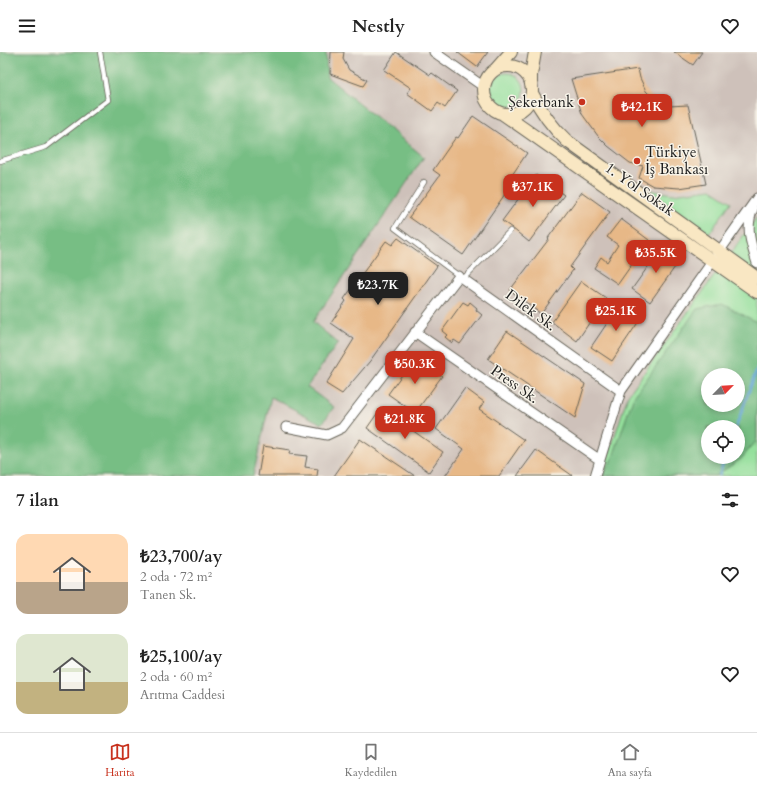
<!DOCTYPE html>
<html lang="tr">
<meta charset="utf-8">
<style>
:root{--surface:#fff;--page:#f2f2f2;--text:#222;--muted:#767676;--line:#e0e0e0;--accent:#c8321e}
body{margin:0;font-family:Cardo,serif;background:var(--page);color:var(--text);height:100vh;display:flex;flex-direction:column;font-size:15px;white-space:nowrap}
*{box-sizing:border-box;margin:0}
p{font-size:13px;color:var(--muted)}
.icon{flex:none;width:22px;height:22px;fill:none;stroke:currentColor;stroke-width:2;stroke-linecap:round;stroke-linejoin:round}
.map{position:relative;height:424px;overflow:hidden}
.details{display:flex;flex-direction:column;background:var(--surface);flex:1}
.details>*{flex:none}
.needle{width:26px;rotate:66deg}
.controls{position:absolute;left:701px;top:316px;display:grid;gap:8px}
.controls a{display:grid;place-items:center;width:44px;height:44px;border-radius:50%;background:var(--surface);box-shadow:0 2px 6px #0003;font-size:20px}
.price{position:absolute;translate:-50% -34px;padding:0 9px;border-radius:8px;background:var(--accent);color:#fff;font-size:13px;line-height:26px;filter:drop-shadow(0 1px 2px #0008)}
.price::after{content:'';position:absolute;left:50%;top:24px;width:12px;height:9px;margin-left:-6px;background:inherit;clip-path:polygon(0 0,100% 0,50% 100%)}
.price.on{background:#222;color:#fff}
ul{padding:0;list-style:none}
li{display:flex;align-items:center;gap:12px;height:100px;padding:0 16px}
li span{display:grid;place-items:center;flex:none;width:112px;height:80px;border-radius:12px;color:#555}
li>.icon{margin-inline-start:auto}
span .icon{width:48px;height:48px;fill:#fffc;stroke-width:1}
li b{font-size:17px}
h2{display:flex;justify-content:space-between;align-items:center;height:48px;padding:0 16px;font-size:17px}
header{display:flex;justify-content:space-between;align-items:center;height:52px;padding:0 16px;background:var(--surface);font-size:18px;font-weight:700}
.dock{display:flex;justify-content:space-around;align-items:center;height:56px;border-top:1px solid var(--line);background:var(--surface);font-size:11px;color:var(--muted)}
.dock a{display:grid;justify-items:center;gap:2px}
.dock .on{color:var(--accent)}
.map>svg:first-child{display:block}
.industrial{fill:#cec1ba;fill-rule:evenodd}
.green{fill:#94e09c;stroke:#587e5c;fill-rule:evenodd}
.forest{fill:#77be84;stroke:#4a6d50;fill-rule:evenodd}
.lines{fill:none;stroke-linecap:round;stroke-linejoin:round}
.stream{stroke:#63a6d8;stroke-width:2.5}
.building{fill:#e7b887}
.service-casing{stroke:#656257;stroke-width:6}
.minor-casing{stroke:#656257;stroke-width:11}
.secondary-casing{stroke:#656257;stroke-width:14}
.service{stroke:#fff;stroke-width:4.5}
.minor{stroke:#fff;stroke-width:9}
.secondary{stroke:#f9e7c3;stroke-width:12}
.poi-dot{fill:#c8321e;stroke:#f7f3e8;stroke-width:1.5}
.labels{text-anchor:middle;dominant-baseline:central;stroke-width:3;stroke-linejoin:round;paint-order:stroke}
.poi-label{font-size:15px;fill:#1c1c1c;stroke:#f7f3e8;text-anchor:end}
.street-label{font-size:15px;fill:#1c1c1c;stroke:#f7f3e8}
</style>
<header><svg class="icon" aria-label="menu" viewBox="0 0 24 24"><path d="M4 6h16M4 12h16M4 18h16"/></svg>Nestly<svg class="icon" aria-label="heart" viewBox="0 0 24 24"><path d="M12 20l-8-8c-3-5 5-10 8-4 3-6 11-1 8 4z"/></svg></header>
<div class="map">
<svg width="757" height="424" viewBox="0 0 757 424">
<rect width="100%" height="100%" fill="#f7f3e8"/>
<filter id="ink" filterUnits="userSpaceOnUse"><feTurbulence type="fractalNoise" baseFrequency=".025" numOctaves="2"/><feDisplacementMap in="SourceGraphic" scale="8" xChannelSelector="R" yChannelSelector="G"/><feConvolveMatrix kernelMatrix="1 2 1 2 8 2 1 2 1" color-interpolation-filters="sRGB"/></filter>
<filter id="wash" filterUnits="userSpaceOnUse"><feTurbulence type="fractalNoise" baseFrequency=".012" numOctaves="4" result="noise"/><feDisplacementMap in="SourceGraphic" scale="16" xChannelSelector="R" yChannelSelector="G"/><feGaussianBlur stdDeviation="0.9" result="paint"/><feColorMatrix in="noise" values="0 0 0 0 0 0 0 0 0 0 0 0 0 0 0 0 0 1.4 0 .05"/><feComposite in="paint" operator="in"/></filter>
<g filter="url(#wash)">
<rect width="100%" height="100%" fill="#ece3c4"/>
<path class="industrial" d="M0 0H757V424H0ZM708 323H738V353H708ZM708 375H738V405H708Z"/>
<path class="green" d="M490 38a17 17 0 1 1 34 0a17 17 0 1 1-34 0Z
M711 137 731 150 709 182 648 138 673 142Z
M757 165V424H602L628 343ZM708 323H738V353H708ZM708 375H738V405H708Z"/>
<path class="forest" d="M0 0H326L327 25 424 105 313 270 338 291 307 335 334 355 322 372 271 345 253 424H0Z
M722 252 757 270V388L741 407 715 424H603L613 405 633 346 697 257ZM708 323H738V353H708ZM708 375H738V405H708Z"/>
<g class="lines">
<path class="stream" d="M736 375 757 317
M719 424 725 405"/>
</g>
<g id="blocks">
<path class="building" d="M331 0H344L343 7 349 18 367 28 363 34 330 22Z
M396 0 430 23 432 21 457 39 445 56 438 51 432 59 407 41 411 36 384 18Z
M457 0H488L477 15Z
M674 0H702L693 13Z
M638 17 640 26 646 39 655 48 669 54 688 53 706 132 679 136 653 134 639 126 643 114 630 111 608 94 598 84 582 62 571 27Z
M473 64 527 101 512 123 516 126 463 203 409 165 440 123 433 118 456 85 458 86Z
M536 123 564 143 529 190 512 176 502 169Z
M582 140 610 160 570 215 573 218 541 262 510 238 549 187 548 186Z
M621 167 649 188 618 232 594 216 601 205 607 210 618 193 607 185Z
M398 186 437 214 370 309 342 342 326 332 354 287 331 271 346 249 344 247 386 189 392 193Z
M662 195 680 208 650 250 632 237Z
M581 229 606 246 577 289 552 270Z
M463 250 468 253 470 250 477 256 476 258 482 263 460 292 454 288 452 291 445 285 447 283 442 279Z
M620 252 641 266 612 309 591 295Z
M507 279 585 332 575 366 488 307Z
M415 305 442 324 415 361 388 342Z
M465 336 484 350 479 357 524 388 499 424H445L464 397 436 377Z
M381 356 443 400 429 420 367 376Z
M360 387 415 424H334Z
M263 394 290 398 289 402 307 404 305 415 318 417 317 424H258Z
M536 398 573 424H517Z"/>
</g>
</g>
<g filter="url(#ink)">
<use href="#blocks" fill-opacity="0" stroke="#656257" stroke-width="1"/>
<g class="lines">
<g class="service-casing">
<path id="service" d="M0 109 46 95 108 48 100 0
M424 130 395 176 463 227 510 179"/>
</g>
<g class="minor-casing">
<path id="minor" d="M434 0 484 35
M753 157C745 175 751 193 757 211
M463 227 621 339
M415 280 600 408
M286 375 327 383 342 376 459 224
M595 424 621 339 757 146"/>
</g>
<g class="secondary-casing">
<path id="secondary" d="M484 38a24 24 0 1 1 48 0a24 24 0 1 1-48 0Z
M496 17 511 0
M531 33V23L535 0
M532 41C541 60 552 75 567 89L757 226
M503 62 757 240"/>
</g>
<use href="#service" class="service"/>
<use href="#minor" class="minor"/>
<use href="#secondary" class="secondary"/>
</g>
</g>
<g class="poi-dot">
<circle cx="582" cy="50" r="4"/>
<circle cx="637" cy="109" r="4"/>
</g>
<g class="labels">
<g class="poi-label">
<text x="574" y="50">Şekerbank</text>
<text x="645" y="100" text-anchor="start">Türkiye<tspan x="645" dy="17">İş Bankası</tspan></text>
</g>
<g class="street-label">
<text transform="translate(640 137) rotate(35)">1. Yol Sokak</text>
<text transform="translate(531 258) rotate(36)">Dilek Sk.</text>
<text transform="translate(515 332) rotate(35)">Press Sk.</text>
</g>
</g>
</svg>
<div class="controls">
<a><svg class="needle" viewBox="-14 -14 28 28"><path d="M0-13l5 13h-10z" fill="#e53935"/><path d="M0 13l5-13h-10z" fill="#767676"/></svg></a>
<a><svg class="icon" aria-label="locate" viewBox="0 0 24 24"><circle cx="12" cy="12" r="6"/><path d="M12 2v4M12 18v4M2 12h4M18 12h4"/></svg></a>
</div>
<b class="price" style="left:642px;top:76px">₺42.1K</b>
<b class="price" style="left:533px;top:156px">₺37.1K</b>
<b class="price" style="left:656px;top:222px">₺35.5K</b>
<b class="price on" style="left:378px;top:254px">₺23.7K</b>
<b class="price" style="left:616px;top:280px">₺25.1K</b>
<b class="price" style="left:415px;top:333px">₺50.3K</b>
<b class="price" style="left:405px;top:388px">₺21.8K</b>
</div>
<section class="details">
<h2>7 ilan<svg class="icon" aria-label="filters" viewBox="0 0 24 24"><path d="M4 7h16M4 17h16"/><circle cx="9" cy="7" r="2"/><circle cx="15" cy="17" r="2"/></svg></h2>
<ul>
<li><span style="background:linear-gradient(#ffd9b3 60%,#b9a48a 0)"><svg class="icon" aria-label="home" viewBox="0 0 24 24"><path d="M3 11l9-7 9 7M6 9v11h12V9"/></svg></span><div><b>₺23,700/ay</b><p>2 oda · 72 m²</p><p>Tanen Sk.</p></div><svg class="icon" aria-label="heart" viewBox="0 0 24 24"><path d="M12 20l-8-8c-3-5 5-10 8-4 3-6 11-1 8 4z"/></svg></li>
<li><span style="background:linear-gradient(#dfe7d0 60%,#c2b280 0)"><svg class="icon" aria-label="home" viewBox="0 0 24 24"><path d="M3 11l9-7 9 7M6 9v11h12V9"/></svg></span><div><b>₺25,100/ay</b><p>2 oda · 60 m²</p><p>Arıtma Caddesi</p></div><svg class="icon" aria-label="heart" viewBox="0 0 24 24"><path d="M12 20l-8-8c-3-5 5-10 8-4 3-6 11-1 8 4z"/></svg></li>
</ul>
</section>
<nav class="dock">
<a class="on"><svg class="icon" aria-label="map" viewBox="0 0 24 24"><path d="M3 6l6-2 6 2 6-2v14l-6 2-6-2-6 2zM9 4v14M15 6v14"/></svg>Harita</a>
<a><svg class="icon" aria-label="saved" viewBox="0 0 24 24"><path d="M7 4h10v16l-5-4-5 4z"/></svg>Kaydedilen</a>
<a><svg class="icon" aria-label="home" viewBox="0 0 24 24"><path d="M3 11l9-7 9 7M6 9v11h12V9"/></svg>Ana sayfa</a>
</nav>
